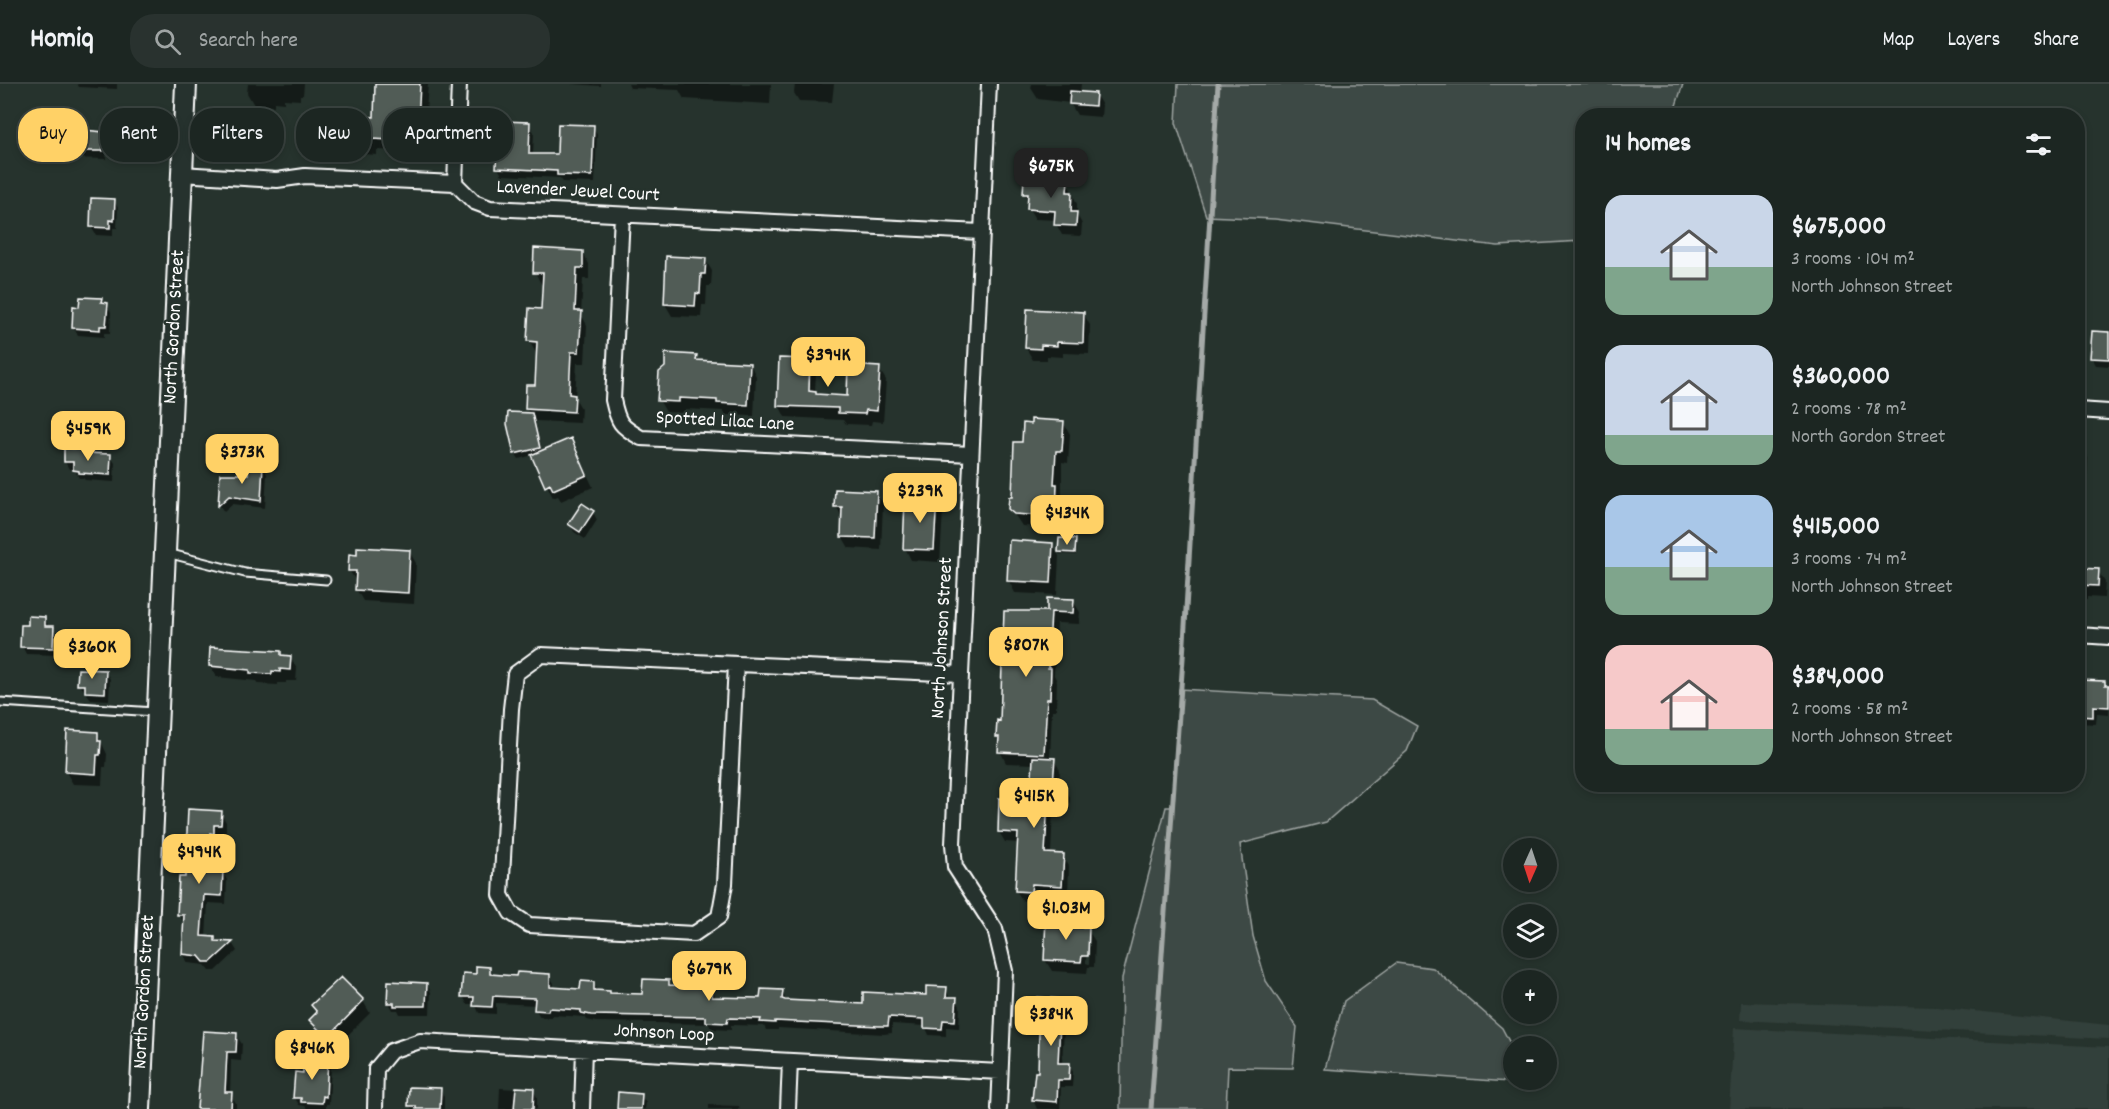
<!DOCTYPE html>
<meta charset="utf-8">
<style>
:root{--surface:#1c2622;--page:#29322f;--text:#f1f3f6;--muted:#a0a5a5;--line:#3a4340;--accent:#ffd166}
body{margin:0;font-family:Dekko,sans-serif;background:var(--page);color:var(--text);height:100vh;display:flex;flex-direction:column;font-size:22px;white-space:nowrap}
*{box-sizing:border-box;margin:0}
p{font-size:20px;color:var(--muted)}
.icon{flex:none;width:33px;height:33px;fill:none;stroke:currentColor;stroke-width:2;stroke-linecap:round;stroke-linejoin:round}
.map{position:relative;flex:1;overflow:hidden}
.panel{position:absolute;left:1575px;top:24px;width:510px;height:684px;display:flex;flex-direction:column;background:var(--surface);border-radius:24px;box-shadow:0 3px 9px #0003,0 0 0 2px var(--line)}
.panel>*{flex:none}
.top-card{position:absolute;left:18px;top:24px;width:570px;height:54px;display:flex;gap:12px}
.needle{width:39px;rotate:183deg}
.buttons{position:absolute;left:1503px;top:754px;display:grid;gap:12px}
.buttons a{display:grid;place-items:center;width:54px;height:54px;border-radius:50%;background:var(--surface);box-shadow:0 3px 9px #0003,0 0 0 2px var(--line);font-size:30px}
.price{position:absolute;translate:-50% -51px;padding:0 14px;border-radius:12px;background:var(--accent);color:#111;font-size:20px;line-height:39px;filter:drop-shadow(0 2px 3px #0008)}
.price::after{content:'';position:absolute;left:50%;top:36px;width:18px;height:14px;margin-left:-9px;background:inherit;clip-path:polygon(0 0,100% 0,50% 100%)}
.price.current{background:#222;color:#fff}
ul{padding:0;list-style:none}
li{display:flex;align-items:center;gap:18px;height:150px;padding:0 30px}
li span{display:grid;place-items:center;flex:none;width:168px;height:120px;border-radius:18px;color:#555}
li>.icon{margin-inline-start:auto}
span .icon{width:72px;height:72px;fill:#fffc;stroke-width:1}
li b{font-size:26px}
h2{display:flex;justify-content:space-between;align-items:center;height:72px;padding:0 30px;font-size:26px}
.chip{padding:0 21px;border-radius:24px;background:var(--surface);box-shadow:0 3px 9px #0003,0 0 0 2px var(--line);font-size:21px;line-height:54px}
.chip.current{background:var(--accent);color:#111}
header{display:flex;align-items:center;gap:36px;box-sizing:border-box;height:84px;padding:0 30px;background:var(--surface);border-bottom:2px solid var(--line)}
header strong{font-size:28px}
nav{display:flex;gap:33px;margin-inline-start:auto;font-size:21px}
.search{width:420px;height:54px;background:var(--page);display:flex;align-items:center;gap:15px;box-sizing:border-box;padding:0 21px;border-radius:24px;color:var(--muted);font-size:22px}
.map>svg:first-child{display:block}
.built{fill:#333f3a}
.green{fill:#3e4944;stroke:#9ea4a2;stroke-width:1.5}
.shadow{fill:#0007;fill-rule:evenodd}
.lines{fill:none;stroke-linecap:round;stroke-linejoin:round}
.stream{stroke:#a4a9a7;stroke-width:5}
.building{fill:#515c57;stroke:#fff;stroke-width:1.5}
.lane-casing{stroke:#fff;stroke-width:11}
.street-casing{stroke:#fff;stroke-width:18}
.secondary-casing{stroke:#fff;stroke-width:24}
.lane{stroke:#26332d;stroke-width:7}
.street{stroke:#26332d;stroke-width:14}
.secondary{stroke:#26332d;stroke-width:20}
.labels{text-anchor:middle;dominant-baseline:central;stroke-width:4.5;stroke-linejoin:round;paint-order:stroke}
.street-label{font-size:20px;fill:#fff;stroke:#26332d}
</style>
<header>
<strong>Homiq</strong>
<div class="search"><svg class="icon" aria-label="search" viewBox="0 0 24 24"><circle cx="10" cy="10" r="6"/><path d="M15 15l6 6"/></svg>Search here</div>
<nav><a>Map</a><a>Layers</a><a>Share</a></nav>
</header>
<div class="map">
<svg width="2109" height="1025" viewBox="0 0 2109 1025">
<rect width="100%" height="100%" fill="#26332d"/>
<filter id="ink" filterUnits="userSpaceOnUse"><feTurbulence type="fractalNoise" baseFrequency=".0167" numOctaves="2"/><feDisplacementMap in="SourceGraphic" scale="12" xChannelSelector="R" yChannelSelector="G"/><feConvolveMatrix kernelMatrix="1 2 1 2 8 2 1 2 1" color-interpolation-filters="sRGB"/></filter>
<g filter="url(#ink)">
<path class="built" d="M1741 918 1936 923 2109 941V955L1740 936Z
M1734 944 2109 963V1025H1729Z"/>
<path class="green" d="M1178 0H1683L1673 31 1582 32V157L1498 162 1275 135 1206 132 1176 39Z
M1179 605 1372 616 1417 642 1407 667 1326 738 1240 760 1253 852 1266 897 1297 943 1293 984 1228 983 1226 1025H1120L1122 894 1166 723H1172Z
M1396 879 1433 884 1502 944 1513 965 1514 996H1523V999L1325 985 1344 917Z"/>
<path class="shadow" d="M77 0H117V5L79 3Z
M248 0H304L303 11H300V16L284 15V19L274 18V22L254 21 247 9Z
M376 0H428L423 69 408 68 404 72 401 67 377 66V71L363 70 357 59 375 35Z
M571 0H601V2Z
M628 0H771L770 20 684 15 679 6 630 4Z
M795 0H834L832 18 799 17 794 9Z
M1032 0H1081L1080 9 1095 10 1102 21 1101 33 1077 31 1070 19 1038 15 1031 4Z
M529 40 534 48 533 71 559 72 593 42 597 50 595 99 563 98 560 94 502 91 498 84Z
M103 49 107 57 106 75 68 74 64 67Z
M1067 97 1077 120V131L1082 140 1081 152 1062 151 1056 140V136L1035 135 1029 125V117L1025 110Z
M114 116 118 124 117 144H113V152L96 151 91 143Z
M583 168 589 180V195H583L581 230 587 241 585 279H577L575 314 581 324 580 339 535 337 542 368 571 356 593 403 561 417 558 412 553 414 533 371 519 375 515 369 530 330 526 325 537 303 538 269H536L529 257 543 227 544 200H541L535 188Z
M705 175 712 187 711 202H707L706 221H702L701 233 672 232 665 220Z
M101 216 103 220H107L111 228 110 249H104V253L78 251 73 243 81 224Z
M1083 229 1090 241 1089 270 1063 269V273L1047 272V276H1033L1026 264Z
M2109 249V282L2096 281 2092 274Z
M696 272 699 277 750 280 756 292 754 332 726 331 723 327 685 325V329L666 328 659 316Z
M809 277 816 289 815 308 817 312 848 313 879 285 886 296 883 338 872 337 871 341 846 340 843 336 785 333 779 321Z
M1063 338 1070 350 1068 379 1062 378V444L1022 442 1010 424 1014 415 1023 360Z
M85 366 87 371 110 372 115 379 114 398 85 396 83 394H79L74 385H69L65 378Z
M2078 366H2083L2088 374 2087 392 2078 391Z
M262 382 267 390 265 424 233 420 224 428 220 422 221 392 249 391Z
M876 408 883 420 881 466 849 464 842 452 843 435 836 422Z
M936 415 943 426 940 478 911 476 905 464 922 419Z
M593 428 597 436 585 455 574 448 570 440Z
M1060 456 1075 457 1077 460 1076 471 1059 470Z
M1011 458 1052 460 1059 472 1057 511 1015 509 1009 497Z
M409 467 416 479 414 520 363 517 356 505 357 499 349 486Z
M2078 472 2084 486 2098 487 2105 498 2104 514 2087 513V516L2078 515Z
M1073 517 1080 528 1079 540 1057 539 1054 591 1057 597 1056 626H1052L1050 676H1054L1060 686 1059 702H1063L1070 713 1069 727 1053 726 1051 770 1063 772 1069 782 1068 812 1037 810V818L1023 817 1016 807 1019 759 1005 758 999 748 1033 718 1034 680 1006 679 1000 667V658L997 652 1048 528Z
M44 534 49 543 53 544 58 551 57 571 26 570 22 562 29 543Z
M280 569 283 573H290L297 585 296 597H286V599H278V601L258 600 256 597 217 593 210 582Z
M105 587 110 595 109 616 91 615 79 600Z
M2104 599 2109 602V630L2097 629 2096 640 2078 639V615Z
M97 649 107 670 106 683H103L102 701 73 700 66 688Z
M190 727 221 729 226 738V750L219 749 218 758H214L213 786 222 787 227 796 226 820 208 819 206 854H214L217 858 232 859 237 867 216 887H210L205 881 188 879 183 870 185 839 178 830 186 795Z
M1083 839 1095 857 1094 883H1088L1087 889 1052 887 1045 876ZM1087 850 1090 853 1089 880 1086 879Z
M489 884 494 892H549L554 899 553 905 582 907 593 900 598 907 611 911 643 912 669 898 672 903 712 905 716 914 762 915 782 907 786 917 864 921 927 913 946 905 950 915H956L960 922 959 944 946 943V952L929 951 925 942 892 940V949L884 950 778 944V946H766L764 942 731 941V946L711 945 709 940 596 938 587 936 585 933 552 931V934L540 933 536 926V921L496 919V930L479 929 475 920H467L463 912 477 891Z
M427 901 431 908 430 930H400L398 926H393L389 919Z
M363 917 370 929 334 965 318 948 311 936 317 930 313 922Z
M1072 918 1077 925 1075 947 1064 946 1062 980 1069 981 1073 988 1072 1003H1061L1060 1025H1037L1033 1016 1039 990 1041 946 1037 940Z
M204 949 236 951 242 960 241 977 231 976 230 1010 236 1019V1025H198Z
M327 976 331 983 329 1020H326V1025H307L305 1022 299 1021 295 1014 304 990Z
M500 1004 533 1006 537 1013V1025H499Z
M440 1006 444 1013V1025H412L409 1021Z
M641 1011 646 1019 645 1025H618Z
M709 1021 739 1022 740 1025H709Z"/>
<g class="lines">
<path class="stream" d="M1151 1025 1183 574 1218 0"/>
</g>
<path class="building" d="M375 0H420L417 58 402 57 396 61 393 56 371 55V60L355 59 357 32 374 33Z
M1070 7 1096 9 1095 22 1069 20Z
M498 37 530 38 529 70H557L558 40 594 41 592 92 557 91V87L496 84Z
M63 44 104 48 103 67H62Z
M1024 94 1068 96 1067 108H1072L1071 128H1077L1076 142 1054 141 1055 127 1027 125 1028 110H1023Z
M91 114 115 115 114 137 110 136V144L90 143Z
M534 164 583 167V184H577L575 227H582L579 268H571L569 310 575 311 574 328 525 325 526 301H535L537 258 527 257 529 224 541 225 543 189H533Z
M666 172 706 174 705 190H701L700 210 696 209 695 222 664 220Z
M80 213 102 214 101 218 108 219 106 242H100V246L72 244 73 222 79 223Z
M1027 225 1084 228 1083 259 1057 258V262L1041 261V265L1025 264Z
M2092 247 2109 248V275L2090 274Z
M665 269 697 271 696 276 750 279 748 321 717 319V316L679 314V318L657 317 659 288 665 283Z
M779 274 810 275 809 307 816 308V310L847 312 848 281 880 283 877 327 866 326 865 330 838 329V324L777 322Z
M508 328 532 329 540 364 514 370 507 340Z
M1031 335 1064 337 1062 367H1056L1054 400H1057L1056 433 1014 430 1008 425 1009 413H1012L1014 358H1022L1023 339 1031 340Z
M571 354 587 391 553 406 550 400 545 403 531 371Z
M64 364 86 365 85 369 111 370 110 391 79 389V387L73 386V378H64Z
M248 380 263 381 261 417 229 412 218 422 220 390H248Z
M835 405 877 407 875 454 841 453 842 423H834Z
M921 412 937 413 934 466 903 465 905 416 920 417Z
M582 419 594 427 580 448 568 440Z
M1059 454 1076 455 1075 469 1058 468Z
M1009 456 1053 459 1051 499 1007 497Z
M357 463 410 466 408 509 355 506 356 487H348L349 470 357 471Z
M2078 484 2099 485 2098 502 2078 501Z
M1047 514 1074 515 1073 529 1051 528 1048 584H1051L1050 615H1047L1044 670 998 668 999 653H996L997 636 1000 637 1004 527H1047Z
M28 532 45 533V542H54L53 564 20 563 21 541H28Z
M210 563 281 567V571L291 572 290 586 280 585V588L272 587V590L250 589V586L209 582Z
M78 585 106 586 105 609 85 608V601H77Z
M2079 596 2105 597V601H2109V623L2093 622V633L2078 632Z
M67 646 98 648V657H101L100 671H97L96 690 65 688Z
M1033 673 1055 674 1053 700 1064 701 1063 717 1048 716 1045 769 1064 770 1062 802 1032 800 1031 808 1015 807 1018 749 998 748 999 714 1031 716Z
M188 725 222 727 221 741H214V750L210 749 208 784 223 785 222 812 204 811 201 852 215 853V857L233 858 211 878H204L199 872 182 870 184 831H177L179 793H185Z
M1046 835 1083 837V844H1089L1088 872H1082L1081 878 1044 876Z
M476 882 490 883V890L516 892 517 888 550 890V903L580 905 581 897 594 898V906L610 907V909L642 910 643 895 669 896V901L713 903 712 913 760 914 761 905 783 906 782 915 785 916 863 920V908L926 911V902L947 903 946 913H957L955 937 943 936 942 945 924 944V935L889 933 888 942H879L775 937V939L760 938 761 935 728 934 727 939 706 938V933L591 931 581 929V926L549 924 548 927 534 926 535 914 493 912 492 923 473 922 474 913H461L463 889 476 890Z
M341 893 364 916 327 954 309 936 317 928 311 921Z
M388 897 427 899 426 922H394V919H387Z
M1037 913 1073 916 1072 940 1060 939 1058 979H1070L1069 996H1058L1057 1018 1032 1016 1035 988H1038L1039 952V941L1036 940Z
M203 947 237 949 236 968H227L225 1008H232L231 1025H197Z
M303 973 328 974 326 1013 323 1012 322 1019 301 1018V1014H293L295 988 303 989Z
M409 1003 441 1004 440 1025H416V1022H408Z
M516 1003 534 1004 533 1025H514Z
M618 1008 642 1010 641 1025H617Z"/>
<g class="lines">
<g class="lane-casing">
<path id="lane" d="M167 469 245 489 326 496
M0 618 155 628"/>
</g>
<g class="street-casing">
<path id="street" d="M989 0 953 760 955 783 995 845 1005 887 999 1025
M181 90 277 96 305 92 455 99 474 118 490 124 981 148
M455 99 459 0
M622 131 613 316C618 339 620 342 641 354L971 370
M2078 326 2109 328
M2078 551 2109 553
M736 580 725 800 719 833 694 850 529 841 511 829 501 811 511 625 515 590 541 571 961 590
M375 1025 376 985 391 967 420 957 1000 988
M582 1025 584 965
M788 1025 790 977"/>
</g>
<g class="secondary-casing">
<path id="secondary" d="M140 1025 186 0"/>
</g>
<use href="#lane" class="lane"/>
<use href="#street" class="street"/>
<use href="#secondary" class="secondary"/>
</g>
</g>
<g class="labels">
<g class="street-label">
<text transform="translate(578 108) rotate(3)">Lavender Jewel Court</text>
<text transform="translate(175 243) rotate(-87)">North Gordon Street</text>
<text transform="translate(725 338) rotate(3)">Spotted Lilac Lane</text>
<text transform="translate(943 554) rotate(-87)">North Johnson Street</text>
<text transform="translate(145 908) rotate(-87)">North Gordon Street</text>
<text transform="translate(664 950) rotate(3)">Johnson Loop</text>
</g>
</g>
</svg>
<div class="buttons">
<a><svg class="needle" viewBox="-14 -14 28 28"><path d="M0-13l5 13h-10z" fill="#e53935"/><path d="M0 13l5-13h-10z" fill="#a0a5a5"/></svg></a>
<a><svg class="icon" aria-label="layers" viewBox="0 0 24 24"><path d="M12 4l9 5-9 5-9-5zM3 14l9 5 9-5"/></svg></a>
<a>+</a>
<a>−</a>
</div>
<b class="price current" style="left:1051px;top:115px">$675K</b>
<b class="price" style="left:828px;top:304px">$394K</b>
<b class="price" style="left:88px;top:378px">$459K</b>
<b class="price" style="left:242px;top:401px">$373K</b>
<b class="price" style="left:920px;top:440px">$239K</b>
<b class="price" style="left:1067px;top:462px">$434K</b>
<b class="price" style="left:1026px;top:594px">$807K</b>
<b class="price" style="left:92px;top:596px">$360K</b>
<b class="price" style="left:1034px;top:745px">$415K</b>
<b class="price" style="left:199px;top:801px">$494K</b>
<b class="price" style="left:1066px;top:857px">$1.03M</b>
<b class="price" style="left:709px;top:918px">$679K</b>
<b class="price" style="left:1051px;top:963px">$384K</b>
<b class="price" style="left:312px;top:997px">$846K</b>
<div class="top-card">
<a class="chip current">Buy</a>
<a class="chip">Rent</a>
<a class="chip">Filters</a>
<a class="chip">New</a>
<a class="chip">Apartment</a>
</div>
<section class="panel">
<h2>14 homes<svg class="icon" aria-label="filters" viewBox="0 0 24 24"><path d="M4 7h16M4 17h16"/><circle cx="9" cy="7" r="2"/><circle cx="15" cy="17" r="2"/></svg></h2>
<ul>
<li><span style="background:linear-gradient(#c9d6e8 60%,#7fa58c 0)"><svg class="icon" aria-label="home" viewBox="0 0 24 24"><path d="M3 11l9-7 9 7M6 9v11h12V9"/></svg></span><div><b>$675,000</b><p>3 rooms · 104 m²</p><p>North Johnson Street</p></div></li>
<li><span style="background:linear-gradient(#c9d6e8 75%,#7fa58c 0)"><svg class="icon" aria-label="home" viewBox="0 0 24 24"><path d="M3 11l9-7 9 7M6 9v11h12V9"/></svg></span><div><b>$360,000</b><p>2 rooms · 78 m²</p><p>North Gordon Street</p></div></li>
<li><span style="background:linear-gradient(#a9c7e8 60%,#7fa58c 0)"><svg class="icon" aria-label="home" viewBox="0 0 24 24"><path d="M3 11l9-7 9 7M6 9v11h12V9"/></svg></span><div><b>$415,000</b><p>3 rooms · 74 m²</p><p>North Johnson Street</p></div></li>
<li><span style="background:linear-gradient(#f6c9c9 70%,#7fa58c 0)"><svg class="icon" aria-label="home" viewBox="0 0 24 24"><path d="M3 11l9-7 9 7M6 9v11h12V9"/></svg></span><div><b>$384,000</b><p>2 rooms · 58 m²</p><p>North Johnson Street</p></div></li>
</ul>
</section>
</div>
